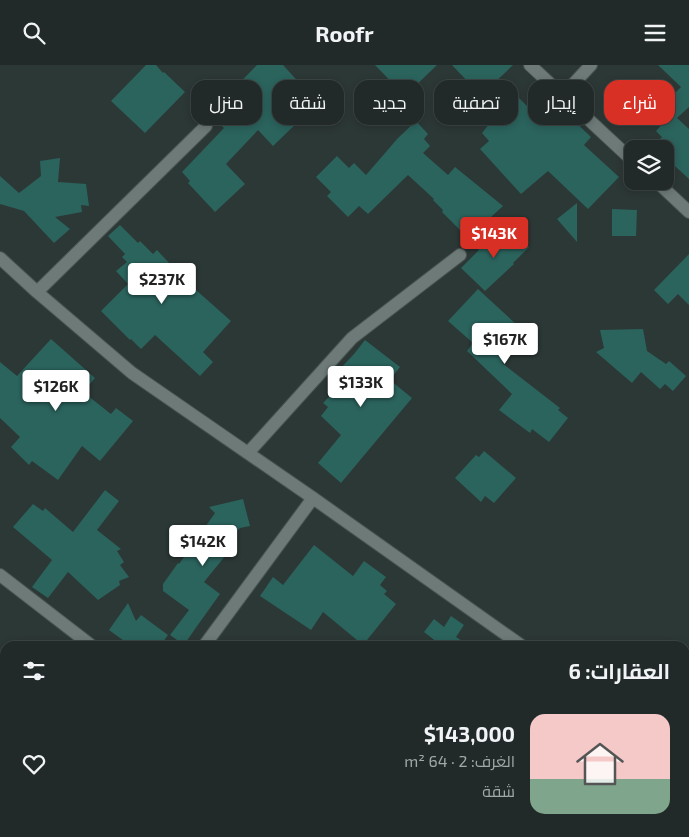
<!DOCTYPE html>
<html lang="ar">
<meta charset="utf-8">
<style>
:root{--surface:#212a28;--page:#293230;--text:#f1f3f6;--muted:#a2a7a8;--line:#3e4645;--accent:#d93025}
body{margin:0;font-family:"Exo 2",Cairo,sans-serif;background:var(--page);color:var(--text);direction:rtl;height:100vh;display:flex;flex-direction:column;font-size:19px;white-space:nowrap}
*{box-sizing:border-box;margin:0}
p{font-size:16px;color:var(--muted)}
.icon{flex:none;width:28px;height:28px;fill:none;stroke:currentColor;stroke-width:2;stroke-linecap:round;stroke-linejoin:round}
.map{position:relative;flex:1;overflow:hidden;direction:ltr}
.details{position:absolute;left:0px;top:576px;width:690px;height:196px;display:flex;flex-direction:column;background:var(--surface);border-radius:15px 15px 0 0;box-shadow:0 2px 8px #0003,0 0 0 1px var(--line);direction:rtl}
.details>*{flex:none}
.banner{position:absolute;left:15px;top:15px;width:660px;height:45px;direction:rtl;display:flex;gap:10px}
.buttons{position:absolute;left:624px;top:75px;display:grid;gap:10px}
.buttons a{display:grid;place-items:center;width:50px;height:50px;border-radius:10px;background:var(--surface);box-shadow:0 2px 8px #0003,0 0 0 1px var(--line);font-size:25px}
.price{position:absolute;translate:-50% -42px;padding:0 11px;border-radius:5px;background:#fff;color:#222;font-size:16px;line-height:32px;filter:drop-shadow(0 1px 2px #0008)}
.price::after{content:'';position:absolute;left:50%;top:30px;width:15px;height:11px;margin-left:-8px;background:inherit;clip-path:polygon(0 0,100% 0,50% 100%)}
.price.current{background:var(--accent);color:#fff}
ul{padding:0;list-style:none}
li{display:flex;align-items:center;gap:15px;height:125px;padding:0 20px}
li span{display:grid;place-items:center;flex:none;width:140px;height:100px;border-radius:15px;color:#555}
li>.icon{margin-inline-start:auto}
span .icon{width:60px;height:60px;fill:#fffc;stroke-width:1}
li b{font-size:21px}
h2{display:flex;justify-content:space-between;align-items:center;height:60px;padding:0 20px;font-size:21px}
.pill{padding:0 18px;border-radius:15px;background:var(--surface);box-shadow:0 2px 8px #0003,0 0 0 1px var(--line);font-size:18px;line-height:45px}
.pill.current{background:var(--accent);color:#fff}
header{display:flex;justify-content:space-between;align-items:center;height:65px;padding:0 20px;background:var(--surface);font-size:22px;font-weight:700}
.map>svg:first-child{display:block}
.building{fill:#2b635d}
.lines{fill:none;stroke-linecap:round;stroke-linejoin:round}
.minor-casing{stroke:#4a5553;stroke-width:14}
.minor{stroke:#6d7a78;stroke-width:12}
</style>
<header><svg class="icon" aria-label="menu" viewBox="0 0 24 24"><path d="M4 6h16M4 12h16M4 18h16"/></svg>Roofr<svg class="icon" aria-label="search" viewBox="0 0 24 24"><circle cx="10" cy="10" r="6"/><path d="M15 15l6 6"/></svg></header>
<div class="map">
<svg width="689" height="772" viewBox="0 0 689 772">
<rect width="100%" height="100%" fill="#2c3836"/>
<path class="building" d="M146 0H156L163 8 164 7 185 27 145 68 111 36Z
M257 0H283L305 24 304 25 314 36 298 51 301 54 273 81 258 65 226 99 245 119 215 147 188 118 190 116 182 107 224 63 209 49Z
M375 0H437L405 31Z
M452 0H513L462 49 451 38 470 19Z
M658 0H689V42L677 53 689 64V114L665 92V84H656L653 81 662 72 656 66 667 54 658 45 681 22Z
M544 27 591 72 584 80 619 112 588 144 548 106 521 129 480 84 489 76 482 68 514 28 528 42 529 41 530 42Z
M416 56 428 69 424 74 430 81 423 88 448 110 455 102 503 141 468 173 442 147 443 145 433 135 434 134 408 110 368 149 359 141 348 152 327 131 331 127 316 112 337 91 349 103 354 98 366 110 398 73Z
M60 93 58 117 86 119 89 141 81 140 82 147 55 152 70 164 54 178 24 146 0 139V111L19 128 41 111 40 96Z
M577 138V177L557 154Z
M612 144 637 145 636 171H612Z
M120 160 138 178 140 176 153 189 157 185 187 217 231 256 203 287 213 297 200 311 155 270 141 284 131 274 130 275 101 246 128 219 116 206 127 197 122 192 125 189 108 171Z
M515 168 529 182 513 198 514 199 485 226 461 203 479 185 473 179Z
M689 189V240L678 229 668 239 654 225Z
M478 224 518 261 505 276 508 278 499 288 505 294 502 298 560 343 558 345 568 353 549 377 532 364 530 368 499 345 512 329 467 286 473 278 448 256Z
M643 264 647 286 666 299 669 296 686 311 673 326 665 319 660 324 641 307 632 318 596 287 604 283 600 265Z
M51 274 95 313 83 327 111 349 116 343 133 356 100 396 82 381 58 415 32 396 29 400 11 382 20 372 0 353V297L17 311Z
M365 275 400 302 390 315 412 333 341 418 318 398 341 370 321 351 328 342 323 338 339 322 334 318 342 310 338 306 354 289Z
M484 386 516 413 494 438 485 431 481 437 455 413 476 390 479 392Z
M105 425 119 436 97 465 121 484 117 486 124 497 120 500 129 512 119 516 120 520 98 535 68 507 48 533 32 522 52 495 13 462 33 439 43 446 45 443 73 467Z
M243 434 250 461 240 463 229 473 226 490 204 517 220 529 195 564 184 580 170 570 189 545 163 526V519L178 498 179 499 215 448 209 442Z
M314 480 353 511 364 496 386 512 380 520 387 526 384 529 396 539 363 580 323 547 311 565 260 531 273 512 283 520Z
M128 538 136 556 141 550 168 570 160 581H131L109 565Z
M451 551 464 560 456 572 470 581H442L424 567 434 554 444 562Z"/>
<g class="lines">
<g class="minor-casing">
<path id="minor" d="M530 0 632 95
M563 30 591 0
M656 116 689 147
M0 193 37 227 132 308 313 433 522 581
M37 227 206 61
M248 388 352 273 460 190
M0 510 92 581
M204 581 313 433
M685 697 689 700
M60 772 64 768
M235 772 238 768"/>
</g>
<use href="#minor" class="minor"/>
</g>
</svg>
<div class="buttons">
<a><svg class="icon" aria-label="layers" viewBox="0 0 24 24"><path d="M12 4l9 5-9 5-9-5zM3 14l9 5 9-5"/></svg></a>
</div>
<b class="price current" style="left:494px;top:194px">$143K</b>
<b class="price" style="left:162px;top:240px">$237K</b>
<b class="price" style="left:505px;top:300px">$167K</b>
<b class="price" style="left:361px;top:343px">$133K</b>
<b class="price" style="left:56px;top:347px">$126K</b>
<b class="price" style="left:203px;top:502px">$142K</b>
<div class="banner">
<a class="pill current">شراء</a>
<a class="pill">إيجار</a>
<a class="pill">تصفية</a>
<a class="pill">جديد</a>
<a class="pill">شقة</a>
<a class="pill">منزل</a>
</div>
<section class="details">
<h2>العقارات: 6<svg class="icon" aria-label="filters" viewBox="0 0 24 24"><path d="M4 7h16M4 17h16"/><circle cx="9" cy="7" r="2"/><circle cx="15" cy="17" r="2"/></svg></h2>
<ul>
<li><span style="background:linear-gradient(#f6c9c9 65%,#7fa58c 0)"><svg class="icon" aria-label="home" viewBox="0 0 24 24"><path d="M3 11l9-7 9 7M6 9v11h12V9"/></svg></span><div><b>$143,000</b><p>الغرف: 2 · 64 m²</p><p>شقة</p></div><svg class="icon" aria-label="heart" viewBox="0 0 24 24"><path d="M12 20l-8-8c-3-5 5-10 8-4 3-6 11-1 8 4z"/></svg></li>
</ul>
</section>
</div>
